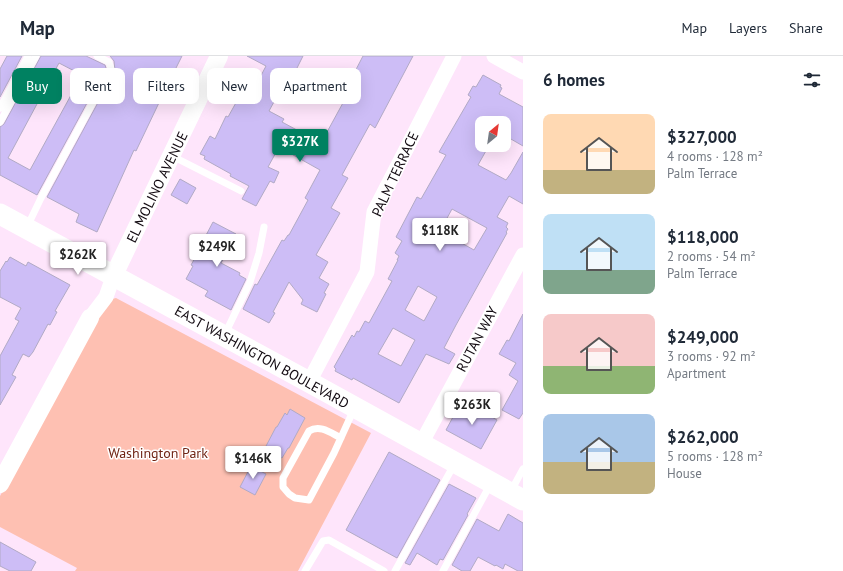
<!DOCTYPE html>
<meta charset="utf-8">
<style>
:root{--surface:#fff;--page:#f2f2f3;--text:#1f2937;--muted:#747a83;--line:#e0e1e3;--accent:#008161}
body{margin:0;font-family:"PT Sans",sans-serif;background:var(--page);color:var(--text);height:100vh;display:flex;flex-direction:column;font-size:15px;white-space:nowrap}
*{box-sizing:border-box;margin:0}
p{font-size:13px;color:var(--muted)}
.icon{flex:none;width:22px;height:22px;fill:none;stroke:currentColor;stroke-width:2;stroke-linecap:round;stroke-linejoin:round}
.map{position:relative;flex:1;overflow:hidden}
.details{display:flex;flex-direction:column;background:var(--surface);width:320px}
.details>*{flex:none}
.top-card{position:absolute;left:12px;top:12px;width:380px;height:36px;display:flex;gap:8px}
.needle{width:26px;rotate:29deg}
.fabs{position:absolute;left:475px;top:60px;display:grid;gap:8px}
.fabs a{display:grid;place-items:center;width:36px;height:36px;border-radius:8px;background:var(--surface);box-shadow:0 4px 16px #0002;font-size:20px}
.price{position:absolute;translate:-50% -34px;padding:0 9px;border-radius:4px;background:#fff;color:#222;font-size:13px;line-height:26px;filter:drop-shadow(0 1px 2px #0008)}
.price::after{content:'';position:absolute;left:50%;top:24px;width:12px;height:9px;margin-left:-6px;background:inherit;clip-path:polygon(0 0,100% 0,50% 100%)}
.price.current{background:var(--accent);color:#fff}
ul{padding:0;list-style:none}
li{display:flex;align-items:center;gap:12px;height:100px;padding:0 20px}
li span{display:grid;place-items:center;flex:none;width:112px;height:80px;border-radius:8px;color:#555}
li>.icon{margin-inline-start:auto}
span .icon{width:48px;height:48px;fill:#fffc;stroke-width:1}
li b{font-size:17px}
h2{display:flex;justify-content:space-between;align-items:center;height:48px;padding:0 20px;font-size:17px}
.tag{padding:0 14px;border-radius:8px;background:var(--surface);box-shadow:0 4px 16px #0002;font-size:14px;line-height:36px}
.tag.current{background:var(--accent);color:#fff}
header{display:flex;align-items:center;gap:24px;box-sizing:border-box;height:56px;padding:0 20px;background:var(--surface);border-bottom:1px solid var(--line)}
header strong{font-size:19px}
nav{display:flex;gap:22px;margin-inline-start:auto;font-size:14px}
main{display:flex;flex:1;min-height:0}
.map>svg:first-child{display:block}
.green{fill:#fec0b2}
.building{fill:#cdbdf6;stroke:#b1aac5;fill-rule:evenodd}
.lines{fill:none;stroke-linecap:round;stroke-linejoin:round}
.service{stroke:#fff;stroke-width:7}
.minor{stroke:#fff;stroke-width:15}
.tertiary{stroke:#fff;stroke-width:18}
.secondary{stroke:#fff;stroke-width:21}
.labels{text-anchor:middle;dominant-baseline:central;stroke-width:3;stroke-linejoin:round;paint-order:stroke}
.street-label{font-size:14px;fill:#130b12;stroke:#fff}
.park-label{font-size:14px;fill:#702515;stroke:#fff}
</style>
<header>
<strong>Map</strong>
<nav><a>Map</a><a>Layers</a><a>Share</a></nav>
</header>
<main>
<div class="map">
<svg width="523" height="515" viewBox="0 0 523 515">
<rect width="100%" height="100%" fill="#fee5fb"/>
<path class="green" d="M116 242 371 377 298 515H75L77 512 0 471V440L104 248 108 244Z"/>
<path class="building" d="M7 0H22L0 41V13Z
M41 0H86L105 9 106 12 37 139 0 119V71L4 68ZM59 7 82 19 30 114 8 102Z
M110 0H182L173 18 177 20 170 34 166 32 136 95 134 94 97 176 76 166 79 158 47 141 115 15 114 5Z
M247 0H303L294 18 307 25 298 42 281 33 269 55 284 63 282 66 321 87 344 45 342 44 346 38 321 24 326 14 349 27 363 0H413L375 72 370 68 342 119 348 122 331 152 340 157 316 199 328 206 319 222 329 228 324 237 326 238 317 256 301 248 303 244 289 226 273 256 275 257 269 267 243 253 255 228 257 229 282 184 284 185 288 179H289L308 144 305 142 320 114 279 91 268 111 279 116 274 127 270 125 256 150 242 143 249 130 230 120 231 118 204 103 205 100 200 98 210 80 215 83 226 60 228 61 247 27 255 31 266 10Z
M483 19 501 29 500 31 502 32 499 38 523 51V90L504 79V67H482V90L487 93 478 109 506 124 511 117 523 96V148L509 140 497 161 508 167 506 171 508 173 506 176 507 177 456 269 444 292 455 298 449 308 426 298 399 347 353 322 352 324 335 315 336 313 334 311 352 279 354 281 357 275 359 276 365 265 369 267 392 225 388 223 398 204H397L399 200 395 197 402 185 396 181 417 141 421 143 446 99 439 96 468 46 471 41 468 39 473 30 476 31ZM452 153 487 172 474 194 440 175ZM418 230 437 241 424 265 405 254ZM393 272 415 284 401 310 378 298Z
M180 123 196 132 187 148 171 139Z
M213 166 236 178 221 207 240 217 239 219 246 223 231 254 205 240 208 235 186 223 193 210 191 209 195 202H194Z
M10 201 26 210 28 206 70 229 55 255 57 256 50 269 48 268 33 296 29 301 23 298 12 319 16 321 0 349V300L19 265 15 263 21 252 0 241V215L6 205 7 206Z
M523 258V357L519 363 502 354 518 325 509 319 516 307 499 298 507 284 509 285Z
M460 348 470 354 472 350 497 364 481 393 446 374Z
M290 353 305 362 289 392H288L282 402 265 392 276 371H277L285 357 287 359Z
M389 396 440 424 397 502 346 474Z
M251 410 266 418 255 439 240 431Z
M449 428 476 442 467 458 468 459 443 504 440 503 437 509 417 497 410 509 405 507Z
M508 458 523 467V515H518L505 508 503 513 496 509 495 510 478 501 470 515H462L452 509 477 463 499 475Z
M0 486 36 506 31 515H10L0 510Z"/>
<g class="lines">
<path class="service" d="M0 52 28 0
M0 66 36 0
M172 100 241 135
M27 171 41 142 111 13 109 6 97 0
M225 278 250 226 259 197 264 171
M341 382C331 377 320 368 309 375L283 422V431L289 438 295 442 309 444 334 397 354 353
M511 435 523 413
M305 515 323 485 329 484 384 515
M395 515 455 407
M443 515 490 429"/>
<path class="minor" d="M494 0 523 16
M90 262 106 241 113 221
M309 326 367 216 374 156 454 0
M421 388 523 199"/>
<path class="tertiary" d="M113 221 219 0
M0 428 90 262"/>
<path class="secondary" d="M0 158 309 326 523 444"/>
</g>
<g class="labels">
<g class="street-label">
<text transform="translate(395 118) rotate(-65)">PALM TERRACE</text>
<text transform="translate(157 131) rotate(-64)">EL MOLINO AVENUE</text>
<text transform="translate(477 283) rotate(-62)">RUTAN WAY</text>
<text transform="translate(262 301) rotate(29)">EAST WASHINGTON BOULEVARD</text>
</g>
<g class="park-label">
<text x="158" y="397">Washington Park</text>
</g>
</g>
</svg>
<div class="fabs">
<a><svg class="needle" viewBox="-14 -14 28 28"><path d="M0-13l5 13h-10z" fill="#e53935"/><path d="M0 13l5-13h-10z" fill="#747a83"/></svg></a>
</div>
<b class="price current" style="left:300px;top:107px">$327K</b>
<b class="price" style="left:440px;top:196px">$118K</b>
<b class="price" style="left:217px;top:212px">$249K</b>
<b class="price" style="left:78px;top:220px">$262K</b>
<b class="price" style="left:472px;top:370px">$263K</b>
<b class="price" style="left:253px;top:424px">$146K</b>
<div class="top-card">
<a class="tag current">Buy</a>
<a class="tag">Rent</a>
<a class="tag">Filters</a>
<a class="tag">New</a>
<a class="tag">Apartment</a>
</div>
</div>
<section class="details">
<h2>6 homes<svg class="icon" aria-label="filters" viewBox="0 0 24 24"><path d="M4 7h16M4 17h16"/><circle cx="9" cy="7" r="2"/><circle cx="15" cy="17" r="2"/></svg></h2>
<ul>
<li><span style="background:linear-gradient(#ffd9b3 70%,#c2b280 0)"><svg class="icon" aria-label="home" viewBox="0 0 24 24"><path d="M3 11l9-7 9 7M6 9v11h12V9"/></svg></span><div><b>$327,000</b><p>4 rooms · 128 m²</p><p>Palm Terrace</p></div></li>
<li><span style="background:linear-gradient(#bfe0f5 70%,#7fa58c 0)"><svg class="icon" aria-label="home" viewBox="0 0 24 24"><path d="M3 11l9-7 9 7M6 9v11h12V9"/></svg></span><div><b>$118,000</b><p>2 rooms · 54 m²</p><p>Palm Terrace</p></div></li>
<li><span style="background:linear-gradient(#f6c9c9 65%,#8fb573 0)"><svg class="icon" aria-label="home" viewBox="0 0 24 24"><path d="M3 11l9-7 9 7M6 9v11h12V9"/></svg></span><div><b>$249,000</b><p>3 rooms · 92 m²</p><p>Apartment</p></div></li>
<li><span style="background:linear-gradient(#a9c7e8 60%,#c2b280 0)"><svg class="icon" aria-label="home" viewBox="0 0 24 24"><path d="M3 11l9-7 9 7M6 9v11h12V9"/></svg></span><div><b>$262,000</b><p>5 rooms · 128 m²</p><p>House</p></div></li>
</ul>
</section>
</main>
